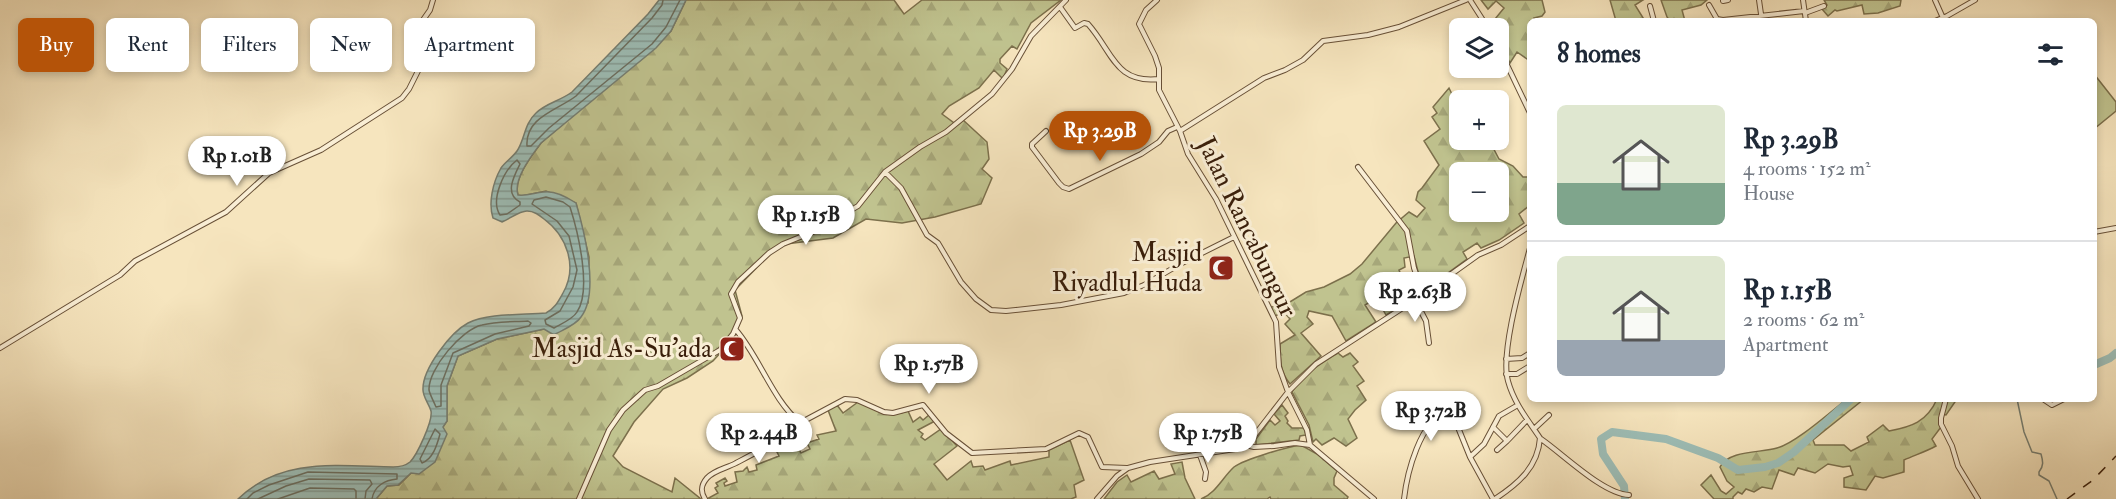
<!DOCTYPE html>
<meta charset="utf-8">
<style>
:root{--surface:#fff;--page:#f6f6f7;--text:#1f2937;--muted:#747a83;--line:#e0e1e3;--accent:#b45309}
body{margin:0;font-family:"IM FELL Double Pica",serif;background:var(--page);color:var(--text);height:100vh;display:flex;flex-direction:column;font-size:22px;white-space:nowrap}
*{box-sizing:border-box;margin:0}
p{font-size:20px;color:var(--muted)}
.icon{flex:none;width:33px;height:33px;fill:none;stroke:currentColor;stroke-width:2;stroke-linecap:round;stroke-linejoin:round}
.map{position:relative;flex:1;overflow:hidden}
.details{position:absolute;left:1527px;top:18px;width:570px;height:384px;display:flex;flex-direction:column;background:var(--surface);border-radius:9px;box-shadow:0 3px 9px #0003}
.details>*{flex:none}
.guide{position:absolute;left:18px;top:18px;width:570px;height:54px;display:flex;gap:12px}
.fabs{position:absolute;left:1449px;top:18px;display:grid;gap:12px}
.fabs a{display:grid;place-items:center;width:60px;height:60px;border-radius:9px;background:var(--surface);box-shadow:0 3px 9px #0003;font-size:30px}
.price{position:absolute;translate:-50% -51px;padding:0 14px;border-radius:21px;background:#fff;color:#222;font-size:20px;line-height:39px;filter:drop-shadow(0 2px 3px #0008)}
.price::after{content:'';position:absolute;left:50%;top:36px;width:18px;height:14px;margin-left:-9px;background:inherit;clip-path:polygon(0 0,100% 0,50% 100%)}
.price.on{background:var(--accent);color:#fff}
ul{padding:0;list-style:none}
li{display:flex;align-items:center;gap:18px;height:150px;padding:0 30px}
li+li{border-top:2px solid var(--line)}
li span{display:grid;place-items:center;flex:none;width:168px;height:120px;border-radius:9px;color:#555}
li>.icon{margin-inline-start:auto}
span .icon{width:72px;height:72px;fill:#fffc;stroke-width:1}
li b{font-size:26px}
h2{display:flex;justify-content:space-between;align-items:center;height:72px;padding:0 30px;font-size:26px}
.tag{padding:0 21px;border-radius:9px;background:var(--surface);box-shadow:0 3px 9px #0003;font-size:21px;line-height:54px}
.tag.on{background:var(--accent);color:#fff}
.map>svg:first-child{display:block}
.grass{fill:#c0c38f;stroke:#7c704c;stroke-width:1.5}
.forest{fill:url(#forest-firs);stroke:#7c704c;stroke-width:1.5;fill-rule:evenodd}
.water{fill:url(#water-rules);stroke:#757e72;stroke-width:1.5}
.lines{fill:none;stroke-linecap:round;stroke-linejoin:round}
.shore{stroke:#6b6e60;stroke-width:1.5}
.stream{stroke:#757e72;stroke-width:1.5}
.river{stroke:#9dbeb7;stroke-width:8}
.minor-casing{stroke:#685037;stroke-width:6}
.minor{stroke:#f9eed5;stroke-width:4}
.rail{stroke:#391e0a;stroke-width:1.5;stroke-dasharray:10 10;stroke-linecap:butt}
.labels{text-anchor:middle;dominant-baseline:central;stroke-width:6;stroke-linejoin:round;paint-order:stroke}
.street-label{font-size:26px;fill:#391e0a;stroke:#f9eed5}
.poi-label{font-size:26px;fill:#391e0a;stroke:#f9eed5;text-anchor:end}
</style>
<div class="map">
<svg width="2116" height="499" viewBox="0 0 2116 499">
<defs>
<pattern id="forest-firs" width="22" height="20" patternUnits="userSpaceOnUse" patternTransform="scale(1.5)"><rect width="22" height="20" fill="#c0c38f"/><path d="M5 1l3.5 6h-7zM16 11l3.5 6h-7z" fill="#a6a77a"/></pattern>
<pattern id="water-rules" width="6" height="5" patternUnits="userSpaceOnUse" patternTransform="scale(1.5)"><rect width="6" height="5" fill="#9dbeb7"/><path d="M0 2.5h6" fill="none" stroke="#819a93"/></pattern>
</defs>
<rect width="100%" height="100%" fill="#f6e5be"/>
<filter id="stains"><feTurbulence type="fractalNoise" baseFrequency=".00333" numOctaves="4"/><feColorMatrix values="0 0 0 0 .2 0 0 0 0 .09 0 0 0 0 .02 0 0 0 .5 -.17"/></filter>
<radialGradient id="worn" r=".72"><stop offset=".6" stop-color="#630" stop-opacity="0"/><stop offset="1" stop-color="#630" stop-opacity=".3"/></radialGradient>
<path class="grass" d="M2094 74 2116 102V111L2094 129Z"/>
<path class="forest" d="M686 0H894L904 14 922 0H1061L1031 23 1017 49 1012 46 1000 59V63L1007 69 1003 79 994 70 979 88 949 106 942 114 957 125 963 120 987 142 989 159 982 169 992 178 981 204 935 217 902 223 866 219 833 238 786 244 772 252 735 290 742 316 733 339 713 361 687 378 663 389 634 422 613 456 623 467 672 492 675 478 701 499H367H376L387 486 399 485 411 473 447 421V386L458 356 497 339 544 329 588 303 589 257 576 203 546 191 522 196 518 195C513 178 532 156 541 143L671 31Z
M1481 0H1542L1545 12 1542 16 1534 18 1536 21H1530V61L1517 52 1510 63 1499 41V33L1502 30 1495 19 1504 8 1496 1 1488 9Z
M1610 0H1643L1635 5 1645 21H1616Z
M1661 0H1707L1701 5 1682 10 1685 21H1670L1667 17Z
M1824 0H1901L1900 6 1878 13 1864 14 1862 5 1837 11 1835 10 1828 16 1822 9 1827 5Z
M1449 88 1459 109 1460 140H1489L1499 159 1513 166 1523 177H1530V205L1519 214 1524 223 1499 240 1481 248 1477 243 1463 252 1467 259 1423 291 1414 256 1404 258 1405 267 1399 270 1404 282 1392 298 1398 308 1386 315 1382 308 1377 309 1373 300 1365 305 1376 322 1346 341 1332 316 1309 311 1307 317 1313 324 1301 333 1321 356 1290 384C1280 372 1280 360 1280 344L1295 335 1285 324 1290 319 1284 312 1275 316 1271 307 1285 305 1306 292 1324 287 1350 274 1362 264 1396 223 1409 212 1417 217 1425 208 1416 200 1418 192 1422 188 1439 165 1424 141 1440 129 1432 117 1437 113 1433 107ZM1460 172H1498V212H1460Z
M1338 353 1343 357 1350 353 1358 362 1353 366 1364 381 1357 386 1366 400 1355 410 1348 419 1357 438 1346 446 1334 438 1322 445 1316 439 1313 442 1309 425 1292 392C1301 375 1322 363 1338 353Z
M1847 399H1864L1813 440 1815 445H1844L1851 451 1869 442 1867 437 1883 425 1889 431C1911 427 1927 422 1937 399H1957L1946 415 1940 414 1941 427 1932 439 1936 446C1925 452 1915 455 1904 460V472L1883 478 1875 476 1866 490 1844 487V478L1853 475 1850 466 1843 467 1828 464 1815 473 1798 468 1794 475 1779 470 1772 489 1762 487 1754 492 1746 489 1742 494 1738 492 1733 497V499H1714L1701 485 1711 475 1721 491 1726 494 1734 487 1727 481 1720 467C1729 450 1761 453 1777 448 1796 443 1830 412 1847 399Z
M858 402C875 410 889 418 908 411L913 422 920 417 923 420 929 415 935 421 918 430 923 434 921 437 925 440 941 429 957 446 934 464 947 480 971 461 973 467 983 466 985 470 1010 461 1011 465 1049 457V450L1070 440 1084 480 1074 485 1076 497 1071 499H707L718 493 715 488 718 486 716 483 725 478 727 481 724 483 725 486 737 482 735 472 743 471 747 467 749 472 757 470 756 465 779 456 777 452 785 448 780 441 790 434 800 447 799 449 801 453 810 449 807 443 819 439 817 435 836 431 828 410 837 405 843 413Z
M1282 405 1288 413 1285 416 1288 421 1287 423 1292 428H1304L1306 435 1300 436 1299 440 1256 445V439L1270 420 1275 425 1280 421 1274 414Z
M1301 445 1317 454 1337 471 1334 478V485L1348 497 1347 499H1271L1270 497 1267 499H1201C1216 493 1222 478 1234 467 1245 459 1287 447 1301 445Z
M1182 462 1185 478 1195 499H1104L1117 482 1127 475 1131 482 1154 471 1159 479 1175 474 1171 464Z"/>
<path class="water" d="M659 0H686L671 31 656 48 541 143C532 155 513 179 518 195 527 196 534 193 543 192 554 190 567 197 576 203 584 230 600 293 581 317 576 325 562 330 554 335L544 329 497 339 458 356 447 386V421L443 427 447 434 435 462 419 474 411 473 398 485 387 486 376 499H238C281 457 338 466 393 467 400 467 405 466 410 462 417 455 433 421 431 411 429 404 423 397 423 390 422 369 451 332 468 323 487 313 524 315 546 313 555 308 558 302 563 293 578 267 567 236 544 219 539 215 534 211 527 211 519 211 510 219 502 222L493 218C488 203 493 182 501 168 505 162 513 157 517 151 525 139 524 124 536 113 546 103 560 101 572 92L648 14Z"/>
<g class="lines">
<path class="shore" d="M663 0 662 5 652 18 576 96C558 110 525 117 527 146H531L549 128 652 44 666 27 680 0
M517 160 520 164C514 176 504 194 520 202V205L507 214 500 215C490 200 504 170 517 160Z
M546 197 563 202 570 207C578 232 592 290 577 312 573 319 561 324 554 328L546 324 545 320 560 311 573 287 577 270 569 236 557 221 532 204 534 200Z
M528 321 531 323 529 326 495 334 453 353 441 385V406L436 407C434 402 430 395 429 390 428 369 462 329 482 325 497 321 513 322 528 321Z
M435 429 440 434C437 445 433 459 422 463L420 459Z
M247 499 253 493 269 485 308 472 397 474V479C385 480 374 486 372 499
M258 499 286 486 309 479 370 480 372 484 366 491 365 499
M278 499 310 488 354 489 356 491V499"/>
<path class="stream" d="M2017 399 2024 432 2032 452 2041 454C2043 461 2044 466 2039 472V475L2049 481 2057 499"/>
<path class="river" d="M2094 365 2110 358 2116 353
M1625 499 1624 486 1603 454 1601 439 1612 432 1666 439 1718 458 1738 470 1765 467 1778 463 1794 452 1851 399"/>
<g class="minor-casing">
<path id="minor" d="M1157 0 1146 10 1139 24 1155 56 1159 68V90L1180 131 1188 154 1216 199 1276 322 1279 367 1288 392 1307 430 1310 445
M1470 0 1488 28
M1759 0 1762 21
M1803 0 1806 21
M1935 0 1943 18
M1723 1 1728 0
M1709 5 1717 19 1723 20 1804 11
M1650 6 1654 21
M1060 7 1075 28 1084 23 1088 24C1113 52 1115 84 1159 79
M1805 13 1824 6
M1935 21 1947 16 1975 0
M1498 46 1530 113
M1046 131 1032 144V147L1059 183 1063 187 1069 189 1141 154 1159 142 1168 131 1177 127
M1180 131 1264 78 1285 70 1303 60 1323 41 1368 35 1399 27 1466 0
M1358 167 1407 231 1414 268 1423 294
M885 172 901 188 927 235 938 243 961 282 976 299 991 310 1006 311 1061 305 1124 293 1144 285 1182 263 1234 237
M2094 232 2116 228
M1415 300 1426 321 1429 343
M736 330C760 358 772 399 800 423L845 399 857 400 884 412 893 413 923 405 946 433 972 453 1046 449 1079 433 1088 437 1102 467 1127 468
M0 348 120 275 135 261 226 212 269 173 321 150 402 98 409 89 418 71 417 50 423 20 430 10 433 0
M1506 359 1522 358 1530 353
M1506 374H1517L1530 366
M1946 399 1941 418V424L1952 446 1958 466 1978 499
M2043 399 2052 405 2064 399
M1453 415 1462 407V403
M1493 427 1507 441 1527 420
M1534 429 1549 415
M1541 439C1563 454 1603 494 1629 495
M1246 445 1254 447 1274 446 1295 443 1310 445 1374 499
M1497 450 1507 441
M1200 455 1206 472 1205 479
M579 499 609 430 623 410 645 390 658 386 720 350 733 334 740 318 731 294 738 282 769 253 783 244 815 231 858 206 885 172 920 147 946 132 992 94 1012 69 1031 36 1066 0
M705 499C700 491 701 485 707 478 714 470 727 468 736 463 759 451 781 440 800 423
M1097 499 1117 476 1128 468 1150 462 1235 449 1250 441 1288 392 1316 364 1415 300 1478 255 1501 245 1530 226
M1404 499C1407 473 1420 421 1447 411L1453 415 1470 457
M1493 499 1470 457 1484 444 1499 416 1518 405
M1495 499C1518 484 1538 467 1540 438 1528 420 1514 403 1508 381 1500 353 1522 278 1530 248"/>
</g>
<use href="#minor" class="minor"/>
<path class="rail" d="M2067 499 2093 480 2116 456"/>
</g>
<defs>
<g id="mosque-square" transform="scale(1.35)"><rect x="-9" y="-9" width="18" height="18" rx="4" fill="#8f2418" stroke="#f9eed5"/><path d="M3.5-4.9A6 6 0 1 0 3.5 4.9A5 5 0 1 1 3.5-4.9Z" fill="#fff"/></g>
</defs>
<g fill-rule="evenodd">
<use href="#mosque-square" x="1221" y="268"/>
<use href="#mosque-square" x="732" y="349"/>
</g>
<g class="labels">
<g class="street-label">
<text transform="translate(1247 227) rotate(64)">Jalan Rancabungur</text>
</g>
<g class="poi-label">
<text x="1202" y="253">Masjid<tspan x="1202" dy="30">Riyadlul Huda</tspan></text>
<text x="712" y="349">Masjid As-Su'ada</text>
</g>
</g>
<rect width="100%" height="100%" filter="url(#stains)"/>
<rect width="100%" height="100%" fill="url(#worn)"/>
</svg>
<div class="fabs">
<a><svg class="icon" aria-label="layers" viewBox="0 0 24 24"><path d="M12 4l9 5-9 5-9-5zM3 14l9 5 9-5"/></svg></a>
<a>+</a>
<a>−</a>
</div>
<b class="price on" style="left:1100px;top:162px">Rp 3.29B</b>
<b class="price" style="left:237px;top:187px">Rp 1.01B</b>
<b class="price" style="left:806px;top:246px">Rp 1.15B</b>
<b class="price" style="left:1415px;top:323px">Rp 2.63B</b>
<b class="price" style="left:929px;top:395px">Rp 1.57B</b>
<b class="price" style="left:1431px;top:442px">Rp 3.72B</b>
<b class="price" style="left:759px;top:464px">Rp 2.44B</b>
<b class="price" style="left:1208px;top:464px">Rp 1.75B</b>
<div class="guide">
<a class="tag on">Buy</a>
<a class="tag">Rent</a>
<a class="tag">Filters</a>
<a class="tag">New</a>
<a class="tag">Apartment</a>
</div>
<section class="details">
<h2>8 homes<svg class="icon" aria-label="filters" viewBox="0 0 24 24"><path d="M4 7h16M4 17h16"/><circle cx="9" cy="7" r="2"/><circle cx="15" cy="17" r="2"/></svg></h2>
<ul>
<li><span style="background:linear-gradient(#dfe7d0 65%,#7fa58c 0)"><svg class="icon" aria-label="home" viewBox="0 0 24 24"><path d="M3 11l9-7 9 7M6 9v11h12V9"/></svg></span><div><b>Rp 3.29B</b><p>4 rooms · 152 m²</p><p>House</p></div></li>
<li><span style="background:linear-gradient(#dfe7d0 70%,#9aa5b1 0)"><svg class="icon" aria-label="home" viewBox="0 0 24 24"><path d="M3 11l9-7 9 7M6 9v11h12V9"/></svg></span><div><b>Rp 1.15B</b><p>2 rooms · 62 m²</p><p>Apartment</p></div></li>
</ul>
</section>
</div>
